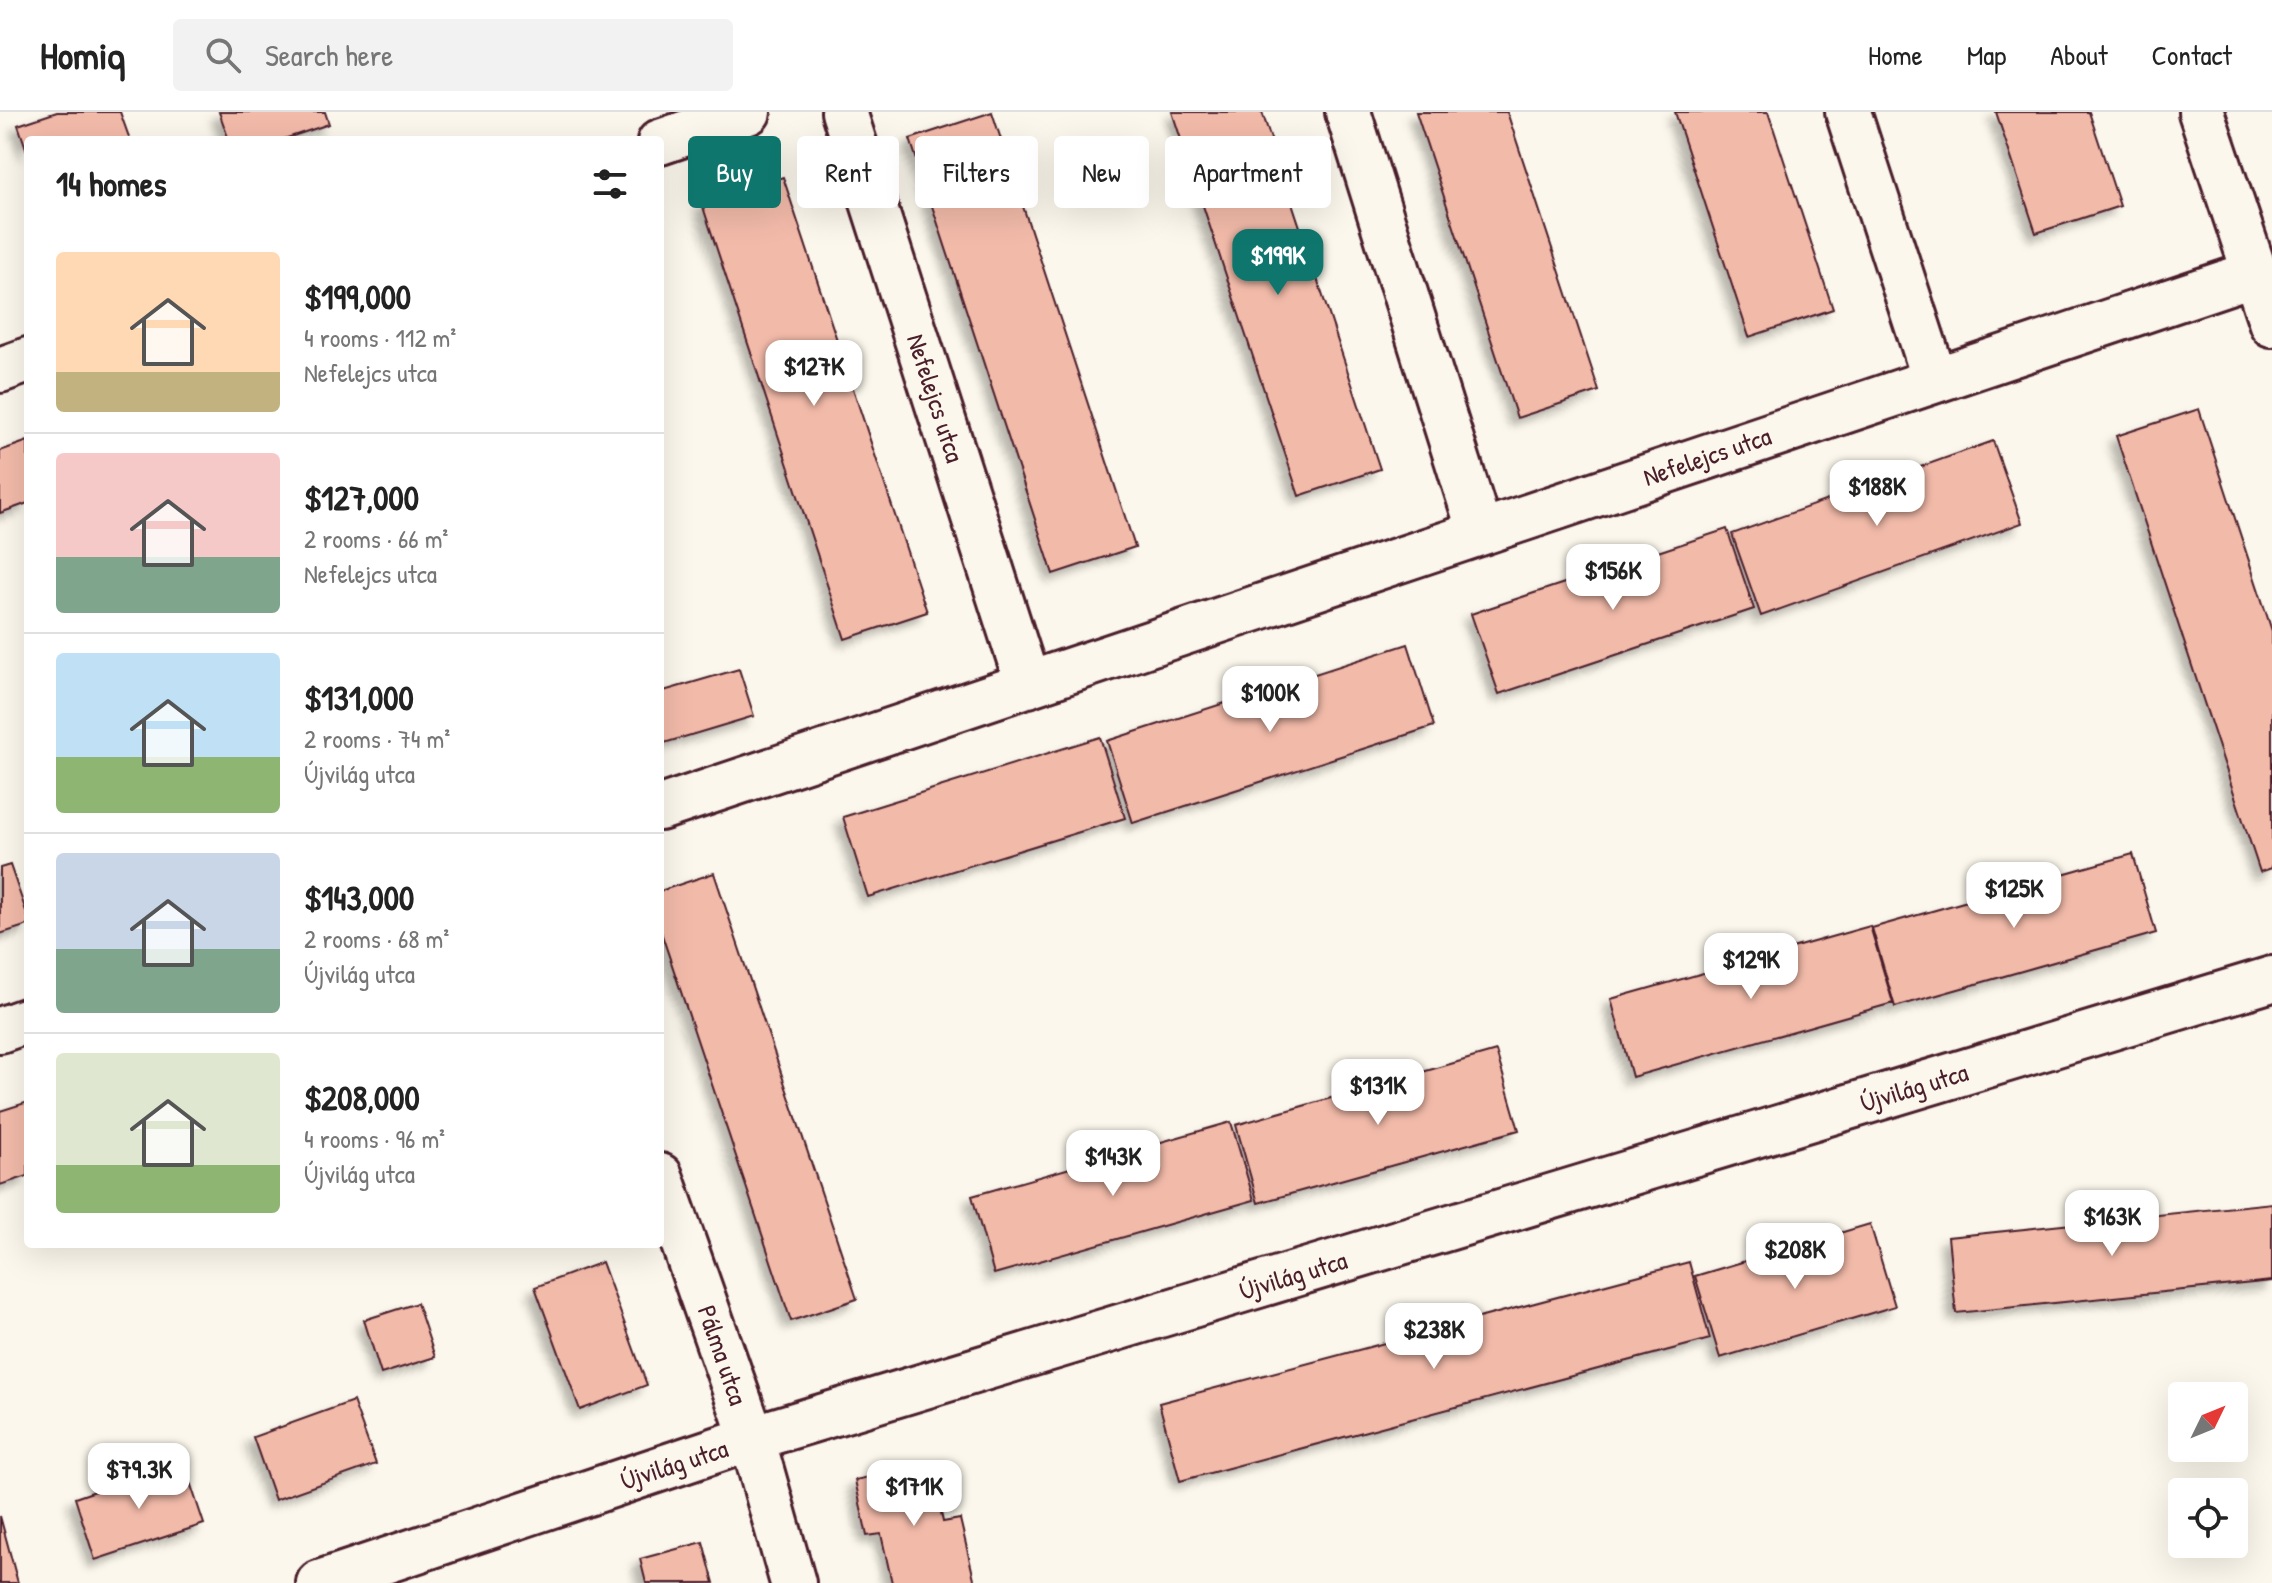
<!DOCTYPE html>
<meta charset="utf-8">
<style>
:root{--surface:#fff;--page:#f2f2f2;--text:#222;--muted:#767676;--line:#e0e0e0;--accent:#0f766e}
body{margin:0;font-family:"Patrick Hand",sans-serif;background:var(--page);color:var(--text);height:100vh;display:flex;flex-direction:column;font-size:30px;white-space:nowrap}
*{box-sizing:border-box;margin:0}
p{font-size:26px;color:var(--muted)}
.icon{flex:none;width:44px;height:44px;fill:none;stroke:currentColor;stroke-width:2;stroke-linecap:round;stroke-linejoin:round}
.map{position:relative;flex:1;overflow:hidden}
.drawer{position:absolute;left:24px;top:24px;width:640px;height:1112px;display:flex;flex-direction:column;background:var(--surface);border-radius:8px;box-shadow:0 8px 32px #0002}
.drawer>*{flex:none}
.top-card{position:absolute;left:688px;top:24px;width:760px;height:72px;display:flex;gap:16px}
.needle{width:52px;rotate:47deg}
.controls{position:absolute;left:2168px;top:1270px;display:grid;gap:16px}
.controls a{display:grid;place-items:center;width:80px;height:80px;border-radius:8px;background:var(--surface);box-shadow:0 8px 32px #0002;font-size:40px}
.price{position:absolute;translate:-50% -68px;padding:0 18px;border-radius:16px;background:#fff;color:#222;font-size:26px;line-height:52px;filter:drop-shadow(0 2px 4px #0008)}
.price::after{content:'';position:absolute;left:50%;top:48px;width:24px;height:18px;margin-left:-12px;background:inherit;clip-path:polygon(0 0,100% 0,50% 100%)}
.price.active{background:var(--accent);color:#fff}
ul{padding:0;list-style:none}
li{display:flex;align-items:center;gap:24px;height:200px;padding:0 32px}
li+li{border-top:2px solid var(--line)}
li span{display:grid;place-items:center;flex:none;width:224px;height:160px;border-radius:8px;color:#555}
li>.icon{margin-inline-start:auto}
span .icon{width:96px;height:96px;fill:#fffc;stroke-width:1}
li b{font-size:34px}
h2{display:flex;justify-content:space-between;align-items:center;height:96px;padding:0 32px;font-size:34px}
.pill{padding:0 28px;border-radius:8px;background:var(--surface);box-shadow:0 8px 32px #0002;font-size:28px;line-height:72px}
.pill.active{background:var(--accent);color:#fff}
header{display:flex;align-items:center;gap:48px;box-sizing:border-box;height:112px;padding:0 40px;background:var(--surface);border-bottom:2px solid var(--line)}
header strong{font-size:38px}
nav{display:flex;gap:44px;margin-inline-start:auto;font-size:28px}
.search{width:560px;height:72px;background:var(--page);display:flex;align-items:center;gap:20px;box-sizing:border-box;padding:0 28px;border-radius:8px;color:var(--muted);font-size:30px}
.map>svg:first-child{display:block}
.building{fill:#f2baa9;stroke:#4a1f2b;stroke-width:2;filter:url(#shadow)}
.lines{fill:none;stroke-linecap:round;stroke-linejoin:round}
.street-casing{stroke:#4a1f2b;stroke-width:50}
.street{stroke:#fbf7ec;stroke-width:44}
.labels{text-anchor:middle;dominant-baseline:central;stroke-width:7;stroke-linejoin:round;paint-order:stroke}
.street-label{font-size:26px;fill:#4a1f2b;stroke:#fbf7ec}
</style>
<header>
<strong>Homiq</strong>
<div class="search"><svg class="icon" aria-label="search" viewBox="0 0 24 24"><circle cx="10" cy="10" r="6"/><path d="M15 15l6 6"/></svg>Search here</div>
<nav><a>Home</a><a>Map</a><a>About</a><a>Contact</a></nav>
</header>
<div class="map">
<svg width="2272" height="1471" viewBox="0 0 2272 1471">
<defs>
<filter id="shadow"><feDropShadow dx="-7" dy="7" stdDeviation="4" flood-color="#0004"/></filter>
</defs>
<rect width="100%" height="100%" fill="#fbf7ec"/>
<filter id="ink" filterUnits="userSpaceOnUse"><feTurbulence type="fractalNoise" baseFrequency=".0125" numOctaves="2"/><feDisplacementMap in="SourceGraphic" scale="16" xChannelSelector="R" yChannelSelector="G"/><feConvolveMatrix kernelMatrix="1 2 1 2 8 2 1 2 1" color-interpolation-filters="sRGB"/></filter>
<g filter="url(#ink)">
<path class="building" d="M57 0H120L130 28H28V42L18 13Z
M219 0H325L329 12 281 28H229Z
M992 0 1135 435 1053 462 910 27Z
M1172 0H1262L1380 357 1299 384Z
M1416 0H1507L1599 279 1517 306Z
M1675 0H1768L1833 197 1749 225Z
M1996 0H2089L2120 94 2036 121Z
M783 65 927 500 845 527 702 92Z
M2199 297 2272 519V756L2260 760 2116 324Z
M28 329V391L0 401V339Z
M1993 329 2022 411 1761 504 1732 422Z
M1727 417 1754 497 1499 582 1471 502Z
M1408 532 1434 614 1133 711 1107 629Z
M739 557 754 604 661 632 660 580Z
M1100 625 1125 706 868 785 843 705Z
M2133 742 2156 821 1895 895 1872 816Z
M10 753 28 805V813L0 822V756Z
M714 761 857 1187 791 1209 660 817V779Z
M1870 814 1893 891 1632 965 1611 887Z
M1496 939 1519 1018 1258 1091 1236 1013Z
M28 990V1064L0 1073V999Z
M1231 1010 1254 1088 994 1162 972 1084Z
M2272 1091V1169L1956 1201 1948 1125Z
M1870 1112 1895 1194 1720 1246 1695 1164Z
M602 1150 647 1273 580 1298 535 1175Z
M1689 1150 1710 1227 1180 1369 1159 1291Z
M417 1191 435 1245 381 1262 364 1208Z
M353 1289 376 1352 275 1388 253 1325Z
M183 1349 204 1412 95 1448 75 1386Z
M931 1352 943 1410 960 1407 975 1471H892L881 1422 867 1424 855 1368Z
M0 1404 18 1471H0Z
M703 1430 714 1471H646L640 1447Z"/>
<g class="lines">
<g class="street-casing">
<path id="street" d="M844 0 1028 573
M1348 0 1480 420
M1848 0 1935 268
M2201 0 2272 212
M660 30 748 0
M0 258 28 248
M660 696 2255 161
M0 918 28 908
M660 1064 752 1326 793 1471
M319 1471 752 1326 2272 867"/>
</g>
<use href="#street" class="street"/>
</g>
</g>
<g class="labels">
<g class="street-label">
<text transform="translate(936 286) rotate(72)">Nefelejcs utca</text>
<text transform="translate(1707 344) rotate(-19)">Nefelejcs utca</text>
<text transform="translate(1914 975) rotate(-17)">Újvilág utca</text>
<text transform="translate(1293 1163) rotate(-17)">Újvilág utca</text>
<text transform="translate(723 1243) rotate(71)">Pálma utca</text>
<text transform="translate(674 1352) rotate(-18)">Újvilág utca</text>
</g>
</g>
</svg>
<div class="controls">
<a><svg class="needle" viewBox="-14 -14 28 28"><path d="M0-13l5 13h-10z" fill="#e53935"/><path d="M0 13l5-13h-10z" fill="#767676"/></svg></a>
<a><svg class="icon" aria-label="locate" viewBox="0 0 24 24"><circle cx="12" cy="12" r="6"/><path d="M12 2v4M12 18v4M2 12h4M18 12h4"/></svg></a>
</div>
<b class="price active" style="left:1278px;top:185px">$199K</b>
<b class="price" style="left:814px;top:296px">$127K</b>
<b class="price" style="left:1877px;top:416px">$188K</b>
<b class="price" style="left:1613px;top:500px">$156K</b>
<b class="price" style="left:1270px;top:622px">$100K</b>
<b class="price" style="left:2014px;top:818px">$125K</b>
<b class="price" style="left:1751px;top:889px">$129K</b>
<b class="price" style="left:1378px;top:1015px">$131K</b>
<b class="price" style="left:1113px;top:1086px">$143K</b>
<b class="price" style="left:2112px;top:1146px">$163K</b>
<b class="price" style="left:1795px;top:1179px">$208K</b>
<b class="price" style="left:1434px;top:1259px">$238K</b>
<b class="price" style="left:139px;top:1399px">$79.3K</b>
<b class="price" style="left:914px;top:1416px">$171K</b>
<div class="top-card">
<a class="pill active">Buy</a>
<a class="pill">Rent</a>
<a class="pill">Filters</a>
<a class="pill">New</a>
<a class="pill">Apartment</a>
</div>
<section class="drawer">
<h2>14 homes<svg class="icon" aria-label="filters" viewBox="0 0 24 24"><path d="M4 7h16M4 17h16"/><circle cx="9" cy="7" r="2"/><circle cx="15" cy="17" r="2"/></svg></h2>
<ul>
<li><span style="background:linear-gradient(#ffd9b3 75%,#c2b280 0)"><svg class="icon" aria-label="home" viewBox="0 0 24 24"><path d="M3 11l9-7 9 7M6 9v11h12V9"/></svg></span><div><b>$199,000</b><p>4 rooms · 112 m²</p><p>Nefelejcs utca</p></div></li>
<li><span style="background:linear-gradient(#f6c9c9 65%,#7fa58c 0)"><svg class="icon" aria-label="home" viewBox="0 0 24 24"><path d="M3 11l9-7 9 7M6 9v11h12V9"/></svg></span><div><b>$127,000</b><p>2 rooms · 66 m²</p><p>Nefelejcs utca</p></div></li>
<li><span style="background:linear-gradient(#bfe0f5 65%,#8fb573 0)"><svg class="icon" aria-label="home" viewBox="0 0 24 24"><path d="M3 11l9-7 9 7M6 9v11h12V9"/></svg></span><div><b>$131,000</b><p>2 rooms · 74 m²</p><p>Újvilág utca</p></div></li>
<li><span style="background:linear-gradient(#c9d6e8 60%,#7fa58c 0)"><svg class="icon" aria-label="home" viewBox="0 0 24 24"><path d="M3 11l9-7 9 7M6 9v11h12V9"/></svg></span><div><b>$143,000</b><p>2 rooms · 68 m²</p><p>Újvilág utca</p></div></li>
<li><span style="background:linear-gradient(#dfe7d0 70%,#8fb573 0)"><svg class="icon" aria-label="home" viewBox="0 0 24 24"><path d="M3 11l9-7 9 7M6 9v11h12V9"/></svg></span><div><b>$208,000</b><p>4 rooms · 96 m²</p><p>Újvilág utca</p></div></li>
</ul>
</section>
</div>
